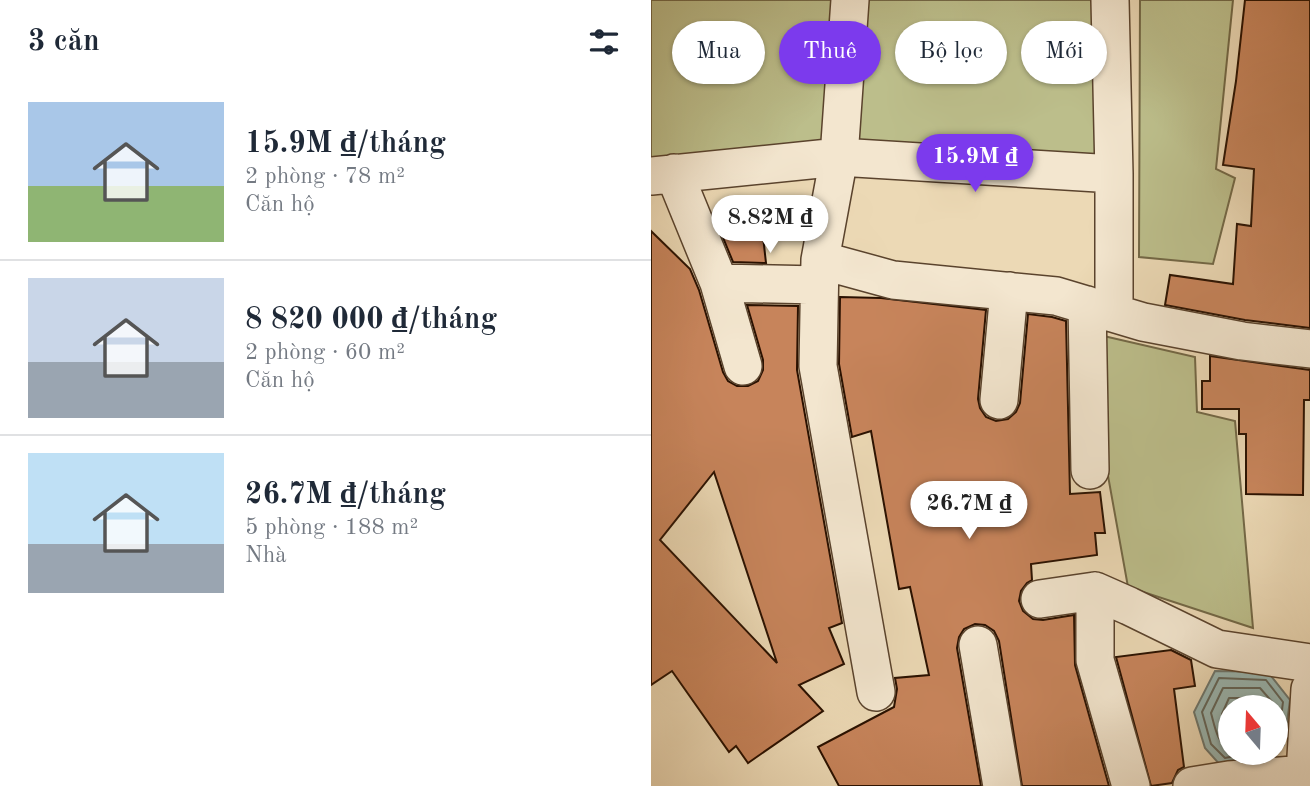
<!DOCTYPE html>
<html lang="vi">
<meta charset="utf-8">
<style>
:root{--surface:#fff;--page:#f2f2f3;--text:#1f2937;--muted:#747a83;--line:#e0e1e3;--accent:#7c3aed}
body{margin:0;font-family:"Old Standard TT",serif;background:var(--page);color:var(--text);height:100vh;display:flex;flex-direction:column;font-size:26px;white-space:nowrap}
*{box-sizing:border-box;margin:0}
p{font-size:23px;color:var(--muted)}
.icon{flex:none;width:38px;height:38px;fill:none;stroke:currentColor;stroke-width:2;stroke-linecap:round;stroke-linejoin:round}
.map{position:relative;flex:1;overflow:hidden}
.panel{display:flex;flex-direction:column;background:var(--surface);width:651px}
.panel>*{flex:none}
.top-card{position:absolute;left:21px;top:21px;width:532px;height:63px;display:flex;gap:14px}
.needle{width:46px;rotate:341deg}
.buttons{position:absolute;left:567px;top:695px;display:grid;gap:14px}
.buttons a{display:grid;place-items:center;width:70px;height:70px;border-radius:50%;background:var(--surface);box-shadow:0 2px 5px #0004;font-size:35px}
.price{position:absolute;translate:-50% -60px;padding:0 16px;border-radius:24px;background:#fff;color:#222;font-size:23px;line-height:46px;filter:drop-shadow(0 2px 4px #0008)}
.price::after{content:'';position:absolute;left:50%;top:42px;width:21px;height:16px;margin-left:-10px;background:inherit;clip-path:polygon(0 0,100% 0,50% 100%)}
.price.active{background:var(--accent);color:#fff}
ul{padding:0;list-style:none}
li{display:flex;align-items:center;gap:21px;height:175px;padding:0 28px}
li+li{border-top:2px solid var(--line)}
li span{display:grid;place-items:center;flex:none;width:196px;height:140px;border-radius:0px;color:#555}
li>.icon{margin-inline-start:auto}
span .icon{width:84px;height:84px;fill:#fffc;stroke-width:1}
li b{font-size:30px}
h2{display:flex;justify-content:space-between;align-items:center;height:84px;padding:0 28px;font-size:30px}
.pill{padding:0 24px;border-radius:32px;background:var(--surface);box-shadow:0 2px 5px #0004;font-size:24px;line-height:63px}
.pill.active{background:var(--accent);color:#fff}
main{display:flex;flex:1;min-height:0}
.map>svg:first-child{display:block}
.green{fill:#bcbe8b;stroke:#736846;stroke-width:2}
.water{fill:#9ab9b5;stroke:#6d766d;stroke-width:2}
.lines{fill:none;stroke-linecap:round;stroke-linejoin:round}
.shore{stroke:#62655a;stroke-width:2}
.building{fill:#c7845b;stroke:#2a1100;stroke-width:2;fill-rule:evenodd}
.minor-casing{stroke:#5a432d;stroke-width:40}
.minor{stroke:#f3e6cf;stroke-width:37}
</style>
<main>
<section class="panel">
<h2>3 căn<svg class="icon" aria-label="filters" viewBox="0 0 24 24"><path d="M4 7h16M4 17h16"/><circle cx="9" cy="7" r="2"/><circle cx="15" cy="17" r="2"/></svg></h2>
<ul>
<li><span style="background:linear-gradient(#a9c7e8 60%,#8fb573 0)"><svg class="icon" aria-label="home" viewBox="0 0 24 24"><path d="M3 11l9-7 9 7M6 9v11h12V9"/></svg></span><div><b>15.9M ₫/tháng</b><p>2 phòng · 78 m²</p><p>Căn hộ</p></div></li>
<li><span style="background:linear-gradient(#c9d6e8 60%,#9aa5b1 0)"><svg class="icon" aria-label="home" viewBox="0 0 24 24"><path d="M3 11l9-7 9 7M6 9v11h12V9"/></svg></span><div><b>8 820 000 ₫/tháng</b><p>2 phòng · 60 m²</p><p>Căn hộ</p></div></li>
<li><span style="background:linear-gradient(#bfe0f5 65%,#9aa5b1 0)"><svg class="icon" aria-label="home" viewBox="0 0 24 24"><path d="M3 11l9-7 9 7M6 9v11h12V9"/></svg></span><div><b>26.7M ₫/tháng</b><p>5 phòng · 188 m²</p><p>Nhà</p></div></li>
</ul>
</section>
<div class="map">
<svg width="659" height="786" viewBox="0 0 659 786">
<rect width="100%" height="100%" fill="#ecd9b5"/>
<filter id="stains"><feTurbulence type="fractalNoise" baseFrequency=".00286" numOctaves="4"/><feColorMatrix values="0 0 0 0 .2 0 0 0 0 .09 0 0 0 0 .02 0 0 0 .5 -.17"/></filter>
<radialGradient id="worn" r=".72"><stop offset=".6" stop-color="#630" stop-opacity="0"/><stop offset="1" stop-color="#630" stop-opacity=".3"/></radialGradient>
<path class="green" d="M0 0H461L463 174 0 176Z
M489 0H582L565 169 584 178 562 264 488 257Z
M431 331 544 357 546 412 584 421 602 628 477 587Z"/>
<path class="water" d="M564 671 617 672 639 700 633 745 625 751V707H579V752L623 753 618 757 571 767 554 748 543 712Z"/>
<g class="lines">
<path class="shore" d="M579 737 571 714 578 698H604L611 707
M579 749C566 743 564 727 560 713L572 688H609L622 703 623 707
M603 752 574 758 560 744 551 712 568 678 615 680 632 702 627 740 625 743"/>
</g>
<path class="building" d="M594 0H659V328L594 320 514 305 519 275 582 284 586 224 600 226 603 169 572 165 585 81Z
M109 209 115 263 82 262 66 223 65 214Z
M0 231 39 269 48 290 72 372 77 381 86 386H97L107 381 112 370V360L96 305 147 306 146 370 191 623 178 628 193 664 148 685 172 711 97 763 85 746 78 752 21 671 0 685ZM63 472 126 663 9 540Z
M189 297 230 298 335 310 327 399 329 408 335 417 345 421 357 419 365 412 369 403 377 314 401 317 415 321 419 494 449 492 454 533H444L446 555 380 564 381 580 376 583 370 591 368 601 372 611 382 619 392 620 423 615 424 665 458 786H371L348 641 343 631 334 625 324 624 313 629 308 637 306 648 330 786H188L167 747 243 707 246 689 244 678 278 675 259 587 248 589 220 431 201 437 188 364Z
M559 356 659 370V400H653L652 495 595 494V434H588V409H551V381H559Z
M520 650 540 660 544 686 523 689 533 767 527 770 521 783 500 786 465 657Z"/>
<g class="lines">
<g class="minor-casing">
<path id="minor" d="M199 0 188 157 463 174
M459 0 463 174V313
M23 173 68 283 92 366
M0 176 188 157 169 260 242 280 405 296 492 322 591 341 659 349
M169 260 167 366 225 692
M68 283 168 285
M436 305 439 470
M348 400 358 291
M444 591V660L480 786
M389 599 444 591 478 606 566 649 659 663
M327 645 351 786
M541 786 578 780 654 774 659 689"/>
</g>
<use href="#minor" class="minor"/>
</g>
<rect width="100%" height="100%" filter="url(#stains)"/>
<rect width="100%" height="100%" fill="url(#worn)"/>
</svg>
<div class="buttons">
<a><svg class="needle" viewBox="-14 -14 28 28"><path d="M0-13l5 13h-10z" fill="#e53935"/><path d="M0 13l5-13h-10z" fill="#747a83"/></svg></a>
</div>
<b class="price active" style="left:324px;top:194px">15.9M ₫</b>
<b class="price" style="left:119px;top:255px">8.82M ₫</b>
<b class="price" style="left:318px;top:541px">26.7M ₫</b>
<div class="top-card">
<a class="pill">Mua</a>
<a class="pill active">Thuê</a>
<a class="pill">Bộ lọc</a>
<a class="pill">Mới</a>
</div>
</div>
</main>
